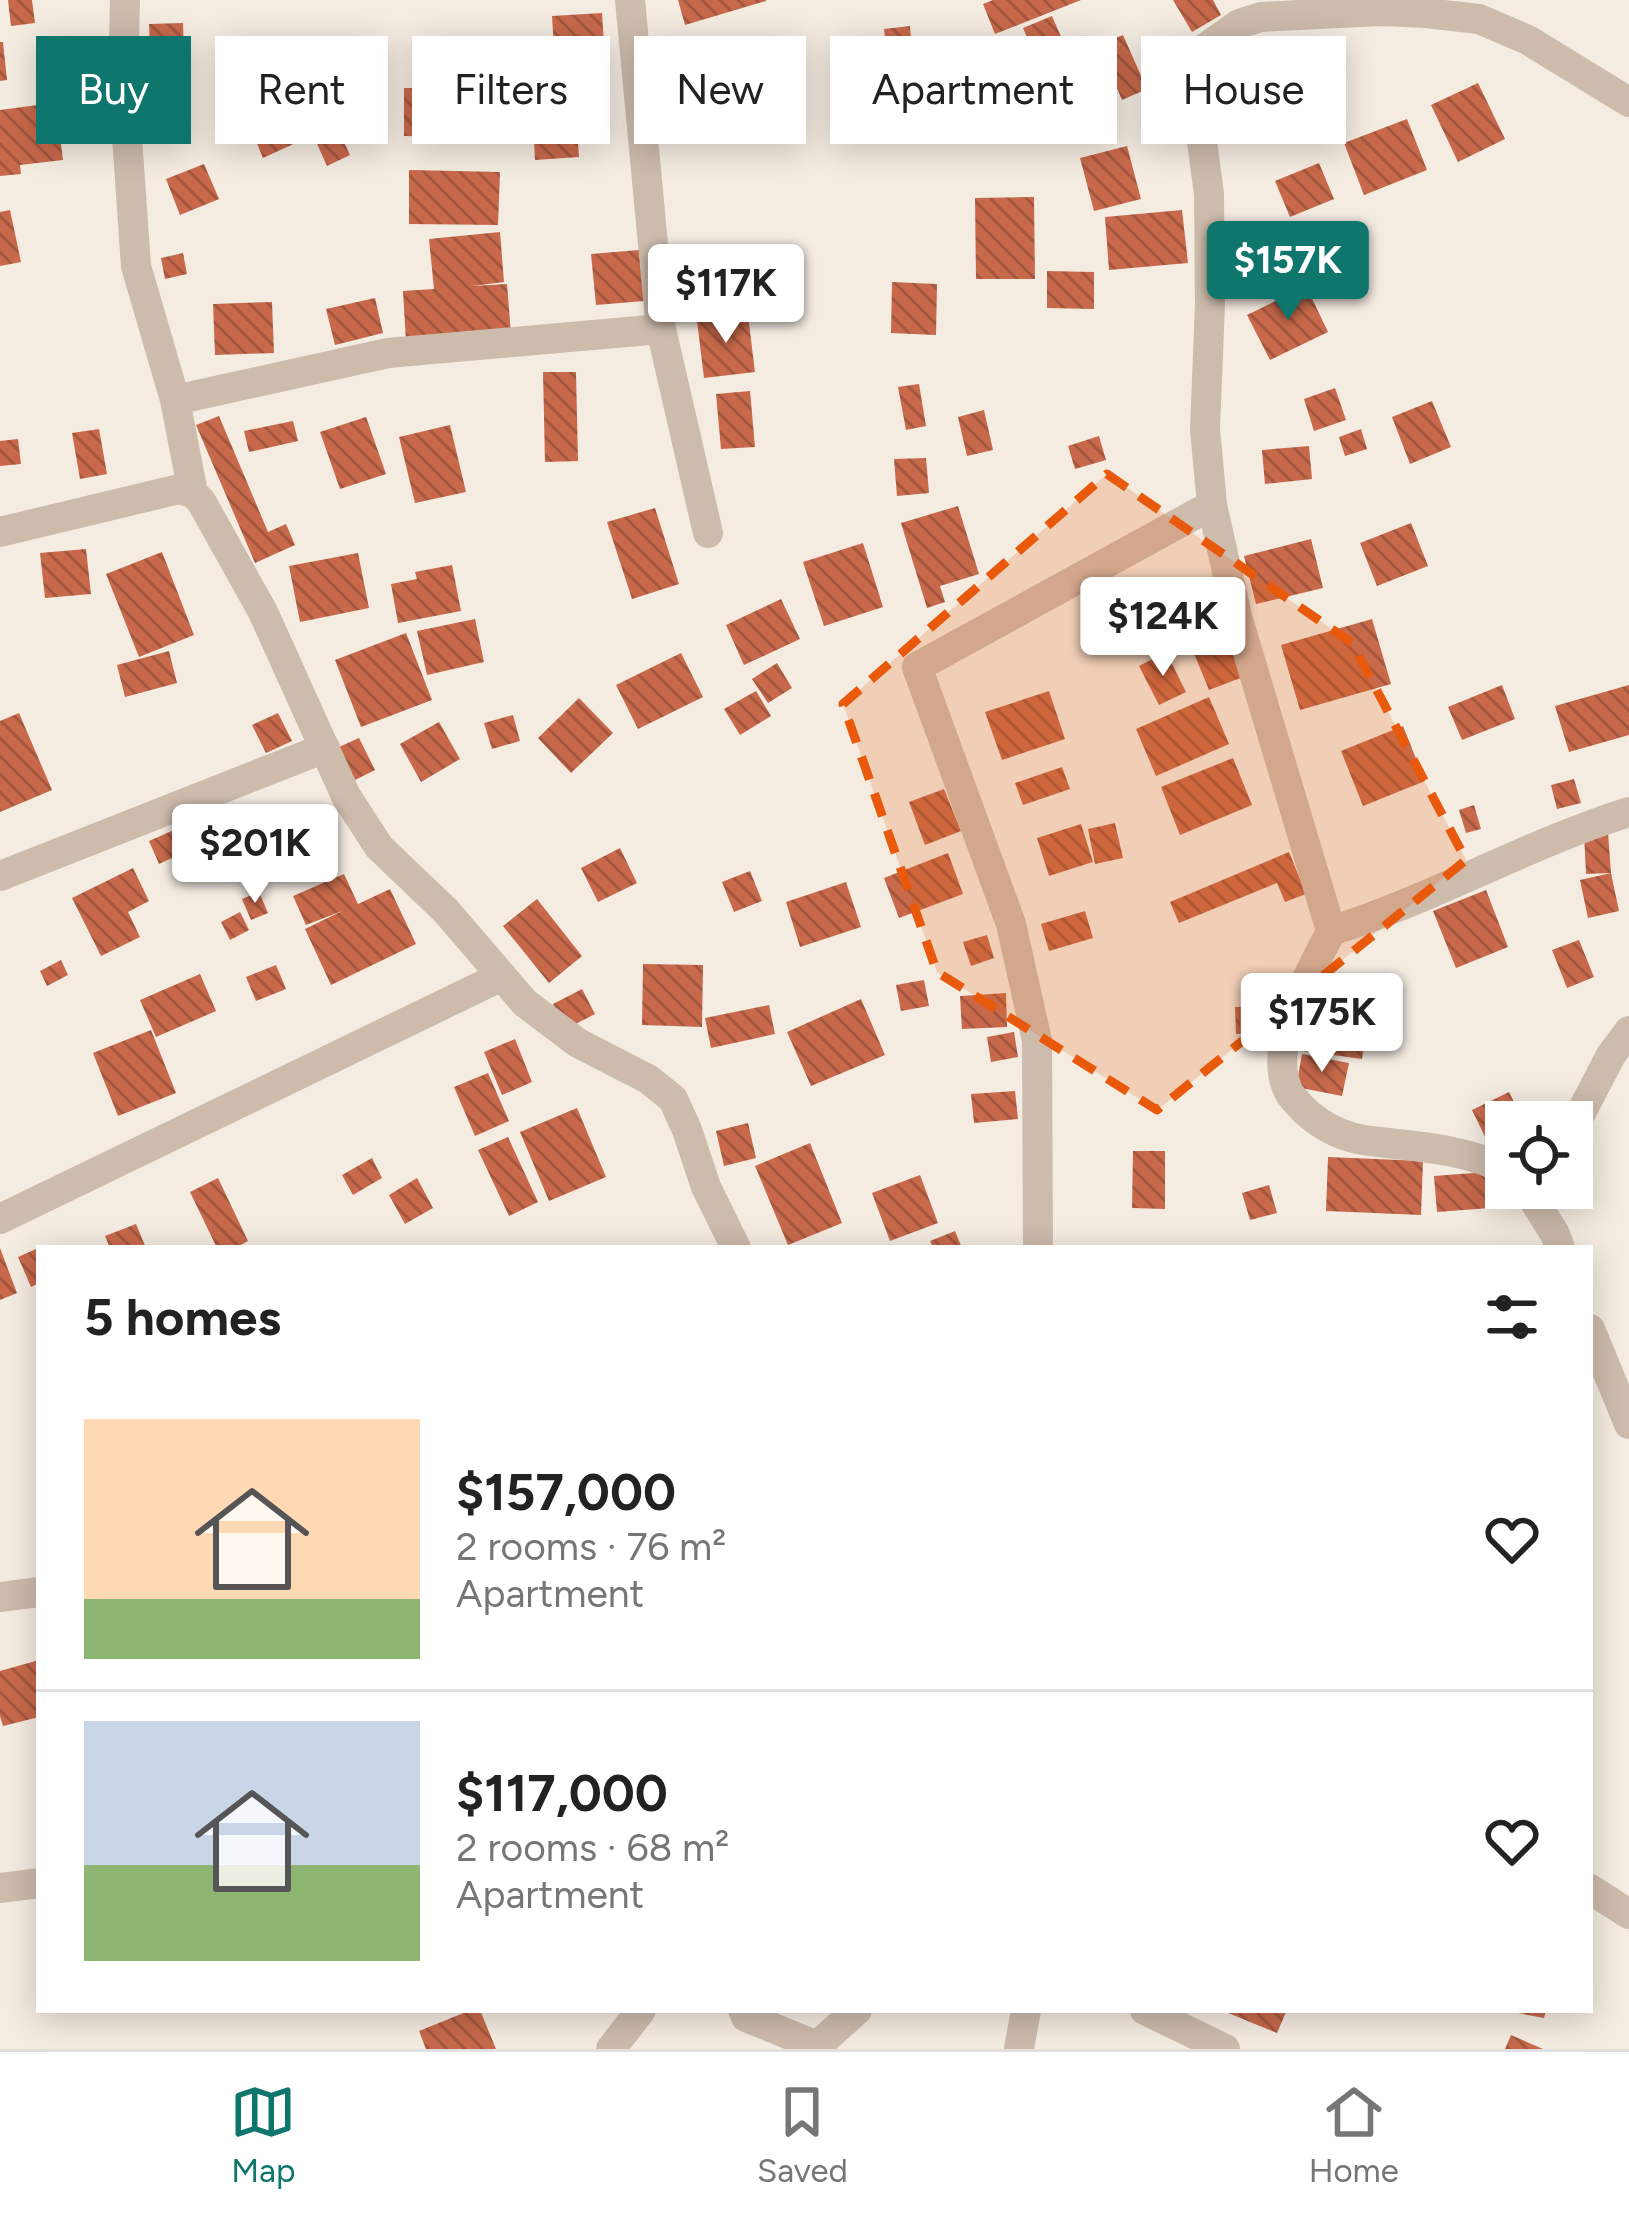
<!DOCTYPE html>
<meta charset="utf-8">
<style>
:root{--surface:#fff;--page:#f2f2f2;--text:#222;--muted:#767676;--line:#e0e0e0;--accent:#0f766e}
body{margin:0;font-family:Figtree,sans-serif;background:var(--page);color:var(--text);height:100vh;display:flex;flex-direction:column;font-size:45px;white-space:nowrap}
*{box-sizing:border-box;margin:0}
p{font-size:39px;color:var(--muted)}
.icon{flex:none;width:66px;height:66px;fill:none;stroke:currentColor;stroke-width:2;stroke-linecap:round;stroke-linejoin:round}
.map{position:relative;flex:1;overflow:hidden}
.sheet{position:absolute;left:36px;top:1245px;width:1557px;height:768px;display:flex;flex-direction:column;background:var(--surface);border-radius:0px;box-shadow:0 6px 30px #0003}
.sheet>*{flex:none}
.hud{position:absolute;left:36px;top:36px;width:1557px;height:108px;display:flex;gap:24px}
.controls{position:absolute;left:1485px;top:1101px;display:grid;gap:24px}
.controls a{display:grid;place-items:center;width:108px;height:108px;border-radius:0px;background:var(--surface);box-shadow:0 6px 30px #0003;font-size:60px}
.price{position:absolute;translate:-50% -102px;padding:0 27px;border-radius:12px;background:#fff;color:#222;font-size:39px;line-height:78px;filter:drop-shadow(0 3px 6px #0008)}
.price::after{content:'';position:absolute;left:50%;top:72px;width:36px;height:27px;margin-left:-18px;background:inherit;clip-path:polygon(0 0,100% 0,50% 100%)}
.price.current{background:var(--accent);color:#fff}
ul{padding:0;list-style:none}
li{display:flex;align-items:center;gap:36px;height:300px;padding:0 48px}
li+li{border-top:3px solid var(--line)}
li span{display:grid;place-items:center;flex:none;width:336px;height:240px;border-radius:0px;color:#555}
li>.icon{margin-inline-start:auto}
span .icon{width:144px;height:144px;fill:#fffc;stroke-width:1}
li b{font-size:51px}
h2{display:flex;justify-content:space-between;align-items:center;height:144px;padding:0 48px;font-size:51px}
.chip{padding:0 42px;border-radius:0px;background:var(--surface);box-shadow:0 6px 30px #0003;font-size:42px;line-height:108px}
.chip.current{background:var(--accent);color:#fff}
.tab-bar{display:flex;justify-content:space-around;align-items:center;height:168px;border-top:3px solid var(--line);background:var(--surface);font-size:33px;color:var(--muted)}
.tab-bar a{display:grid;justify-items:center;gap:6px}
.tab-bar .current{color:var(--accent)}
.map>svg:first-child{display:block}
.building{fill:url(#building-back-hatch)}
.lines{fill:none;stroke-linecap:round;stroke-linejoin:round}
.minor{stroke:#cdbbac;stroke-width:30}
.marked{fill:#e8590c;fill-opacity:0.2;stroke:#e8590c;stroke-width:9;stroke-dasharray:24 15;stroke-linejoin:round}
</style>
<div class="map">
<svg width="1629" height="2049" viewBox="0 0 1629 2049">
<defs>
<pattern id="building-back-hatch" width="6" height="6" patternUnits="userSpaceOnUse" patternTransform="scale(3)"><rect width="6" height="6" fill="#c8694b"/><path d="M-1 5l2 2M0 0l6 6M5-1l2 2" fill="none" stroke="#a4573f"/></pattern>
</defs>
<rect width="100%" height="100%" fill="#f4ebe1"/>
<path class="building" d="M8 0H32L35 23 11 26Z
M678 0H766V1L685 25Z
M993 0H1081L995 34 983 4Z
M1173 0H1213L1221 15 1192 32Z
M602 13 605 59 555 63 552 16Z
M1052 16 1080 80 1051 93 1023 28Z
M183 23 185 87 151 88 149 24Z
M910 26 912 51 887 53 884 29Z
M1123 35 1147 89 1122 100 1099 45Z
M0 42H3L7 80 0 81Z
M1012 47 1032 119 963 138 943 67Z
M882 63 886 129 838 132 834 66Z
M734 68 739 101 685 110 680 76Z
M1478 83 1505 139 1458 162 1431 105Z
M404 88H458V137L404 136Z
M575 99 579 157 535 160 532 102Z
M326 103 350 155 327 166 313 135 263 158 254 136Z
M45 104 47 120 58 119 63 160 20 165 21 174 0 176V110Z
M1407 119 1427 170 1364 195 1344 143Z
M1127 146 1141 199 1094 211 1080 158Z
M1319 163 1334 199 1290 217 1275 181Z
M204 164 219 199 180 215 166 179Z
M409 170 500 172 498 225 409 224Z
M1034 197 1035 279H976L975 198Z
M10 210 21 262 0 266V212Z
M1182 210 1188 263 1109 270 1105 217Z
M500 232 504 282 472 286 507 284 511 334 406 342 403 291 434 289 429 239Z
M639 250 644 301 596 305 591 254Z
M183 253 187 274 165 279 161 258Z
M1047 271 1094 272V309L1047 308Z
M892 282 937 284 936 335 891 333Z
M1306 286 1328 332 1270 360 1247 315Z
M375 298 383 333 335 345 326 309Z
M272 302 274 353 215 355 213 304Z
M748 315 755 372 704 378 697 321Z
M543 372H576L578 461 545 462Z
M919 384 926 426 906 430 898 387Z
M1335 388 1346 420 1314 431 1304 399Z
M750 391 755 447 721 449 716 394Z
M1432 401 1451 447 1410 464 1392 417Z
M984 410 993 450 967 456 958 417Z
M219 416 268 532 286 524 295 545 255 563 196 425Z
M366 417 386 474 340 489 320 432Z
M293 421 298 441 249 452 244 431Z
M450 425 466 492 415 503 399 437Z
M99 429 107 474 80 479 72 433Z
M1361 429 1367 449 1345 456 1339 437Z
M1099 436 1106 460 1075 469 1068 446Z
M18 439 21 464 0 466V441Z
M1309 446 1312 479 1265 484 1262 450Z
M926 458 929 493 897 496 894 459Z
M958 506 979 574 940 586 945 602 927 608 901 523Z
M655 508 679 584 632 599 607 522Z
M1411 523 1428 566 1377 586 1360 543Z
M1311 539 1323 588 1256 604 1244 556Z
M863 543 883 607 824 626 803 562Z
M86 549 91 594 45 598 40 553Z
M162 552 194 635 139 657 106 574Z
M358 553 369 608 300 622 289 566Z
M452 565 461 611 398 623 391 584 417 579 415 572Z
M1146 580 1154 598 1178 586 1196 622 1130 654 1104 600Z
M781 599 800 639 744 665 726 625Z
M475 619 484 662 427 675 417 631Z
M1372 619 1391 684 1300 710 1281 645Z
M1225 632 1243 677 1209 690 1191 646Z
M406 633 432 700 361 727 335 660Z
M169 651 177 683 125 697 117 665Z
M1166 652 1186 692 1159 705 1139 666Z
M681 653 703 697 638 729 616 685Z
M777 663 792 688 768 703 752 679Z
M1502 685 1515 719 1462 740 1448 707Z
M1629 685V735L1569 752 1555 706Z
M756 691 771 716 740 735 724 709Z
M1049 691 1065 739 1002 760 985 712Z
M1209 697 1229 744 1156 776 1136 729Z
M579 698 613 733 571 773 538 738Z
M19 713 52 790 0 812V721Z
M278 713 292 741 266 753 252 725Z
M513 715 520 741 492 749 484 723Z
M439 722 460 759 421 782 400 744Z
M1403 726 1425 781 1363 806 1341 751Z
M359 738 375 770 355 780 339 747Z
M1233 758 1252 805 1180 835 1161 787Z
M1062 767 1070 789 1023 805 1015 783Z
M1574 779 1581 803 1557 809 1551 785Z
M944 789 961 831 925 845 909 802Z
M1474 805 1481 829 1466 833 1459 810Z
M201 818 211 840 159 864 149 841Z
M1115 823 1123 858 1095 864 1088 829Z
M1081 824 1093 862 1049 876 1037 838Z
M1608 832 1611 873 1586 874 1584 833Z
M620 848 637 883 598 902 581 868Z
M1289 852 1306 894 1285 902 1277 883 1179 923 1170 902Z
M948 853 963 894 899 918 884 878Z
M133 868 149 901 128 912 140 937 101 956 72 898Z
M750 871 762 901 734 912 722 882Z
M1611 873 1619 911 1588 918 1580 880Z
M344 874 358 904 390 889 416 944 331 985 305 929 342 911 306 925 293 896Z
M846 882 861 927 800 947 786 902Z
M1486 890 1508 947 1456 968 1433 911Z
M259 892 268 913 251 920 242 899Z
M537 899 582 956 549 983 503 926Z
M1085 911 1093 938 1049 951 1041 924Z
M240 912 249 930 230 940 221 922Z
M987 935 994 958 971 966 963 942Z
M1579 940 1594 977 1567 988 1552 950Z
M61 960 68 975 47 986 40 971Z
M643 964 703 965 702 1027 642 1025Z
M276 965 286 989 256 1001 246 977Z
M200 974 216 1011 156 1037 140 1000Z
M924 980 929 1006 901 1011 896 985Z
M582 989 595 1014 566 1029 553 1004Z
M1006 993 1007 1027 962 1029 960 996Z
M861 999 885 1055 811 1086 787 1032Z
M769 1005 775 1034 711 1048 705 1018Z
M1235 1007H1263L1264 1033 1236 1034Z
M1301 1022 1366 1032 1362 1059 1297 1050Z
M151 1030 176 1093 118 1116 93 1053Z
M1014 1032 1018 1057 991 1062 987 1037Z
M515 1039 532 1082 502 1095 484 1052Z
M1302 1054 1349 1063 1342 1096 1296 1087Z
M488 1073 509 1121 475 1136 454 1087Z
M1015 1091 1018 1119 974 1123 971 1094Z
M1509 1092 1524 1122H1506V1136L1489 1145 1472 1110Z
M577 1108 606 1177 549 1201 520 1132Z
M748 1123 756 1158 724 1166 716 1131Z
M508 1137 538 1202 509 1216 478 1150Z
M810 1143 842 1223 788 1245 755 1166Z
M1133 1151H1165V1209L1132 1208Z
M1328 1157 1423 1161 1421 1215 1326 1211Z
M372 1158 382 1178 353 1195 342 1175Z
M1487 1172 1490 1208 1437 1212 1434 1176Z
M920 1175 938 1223 890 1241 872 1193Z
M218 1178 248 1241 235 1248H217L190 1192Z
M417 1178 433 1208 405 1224 389 1195Z
M1269 1185 1277 1213 1250 1220 1242 1193Z
M136 1224 146 1248H110L105 1236Z
M955 1231 962 1248H933L930 1241Z
M0 1248 17 1293 0 1300Z
M36 1249 39 1257V1283L31 1287 18 1257Z
M39 1660V1717L3 1726 0 1716V1671Z
M471 2010H480L496 2049H426L419 2031Z
M1221 2010H1287L1277 2033Z
M1513 2010H1546L1544 2018 1513 2012Z
M1511 2035 1543 2049H1505Z"/>
<g class="lines">
<path class="minor" d="M125 0 123 79 136 266 175 400 193 493 201 501 263 612 346 796 379 847 446 911 525 1003 578 1043 648 1079 673 1099 687 1130 706 1187 736 1248
M630 0 661 329 708 533
M175 400 388 353 661 329
M0 532 179 489 193 493
M0 876 325 748
M1331 931C1433 899 1527 844 1629 812
M1572 1130 1611 1055 1629 1031
M1506 1170C1463 1148 1417 1147 1370 1141 1345 1138 1322 1127 1304 1110 1298 1103 1290 1097 1287 1088 1268 1042 1311 972 1331 931L1237 616 1212 505 1205 429 1210 304 1209 194 1193 75 1204 49 1239 24 1261 17 1381 11 1426 13 1479 19 1528 40 1629 102
M1526 1188 1555 1234 1560 1248
M0 1219 502 976
M1038 1248 1037 1041 1011 924 917 667 1212 505
M1590 1329 1629 1424
M0 1597 39 1592
M0 1888 39 1883
M1590 1889 1629 1914
M743 2010 746 2017 817 2046 857 2010
M1145 2010 1225 2049
M611 2049 641 2010
M1019 2049 1026 2010"/>
</g>
<path class="marked" d="M1107 474 1352 643 1466 860 1157 1110 937 972 843 704Z"/>
</svg>
<div class="controls">
<a><svg class="icon" aria-label="locate" viewBox="0 0 24 24"><circle cx="12" cy="12" r="6"/><path d="M12 2v4M12 18v4M2 12h4M18 12h4"/></svg></a>
</div>
<b class="price current" style="left:1288px;top:323px">$157K</b>
<b class="price" style="left:726px;top:346px">$117K</b>
<b class="price" style="left:1163px;top:679px">$124K</b>
<b class="price" style="left:255px;top:906px">$201K</b>
<b class="price" style="left:1322px;top:1075px">$175K</b>
<div class="hud">
<a class="chip current">Buy</a>
<a class="chip">Rent</a>
<a class="chip">Filters</a>
<a class="chip">New</a>
<a class="chip">Apartment</a>
<a class="chip">House</a>
</div>
<section class="sheet">
<h2>5 homes<svg class="icon" aria-label="filters" viewBox="0 0 24 24"><path d="M4 7h16M4 17h16"/><circle cx="9" cy="7" r="2"/><circle cx="15" cy="17" r="2"/></svg></h2>
<ul>
<li><span style="background:linear-gradient(#ffd9b3 75%,#8fb573 0)"><svg class="icon" aria-label="home" viewBox="0 0 24 24"><path d="M3 11l9-7 9 7M6 9v11h12V9"/></svg></span><div><b>$157,000</b><p>2 rooms · 76 m²</p><p>Apartment</p></div><svg class="icon" aria-label="heart" viewBox="0 0 24 24"><path d="M12 20l-8-8c-3-5 5-10 8-4 3-6 11-1 8 4z"/></svg></li>
<li><span style="background:linear-gradient(#c9d6e8 60%,#8fb573 0)"><svg class="icon" aria-label="home" viewBox="0 0 24 24"><path d="M3 11l9-7 9 7M6 9v11h12V9"/></svg></span><div><b>$117,000</b><p>2 rooms · 68 m²</p><p>Apartment</p></div><svg class="icon" aria-label="heart" viewBox="0 0 24 24"><path d="M12 20l-8-8c-3-5 5-10 8-4 3-6 11-1 8 4z"/></svg></li>
</ul>
</section>
</div>
<nav class="tab-bar">
<a class="current"><svg class="icon" aria-label="map" viewBox="0 0 24 24"><path d="M3 6l6-2 6 2 6-2v14l-6 2-6-2-6 2zM9 4v14M15 6v14"/></svg>Map</a>
<a><svg class="icon" aria-label="saved" viewBox="0 0 24 24"><path d="M7 4h10v16l-5-4-5 4z"/></svg>Saved</a>
<a><svg class="icon" aria-label="home" viewBox="0 0 24 24"><path d="M3 11l9-7 9 7M6 9v11h12V9"/></svg>Home</a>
</nav>
